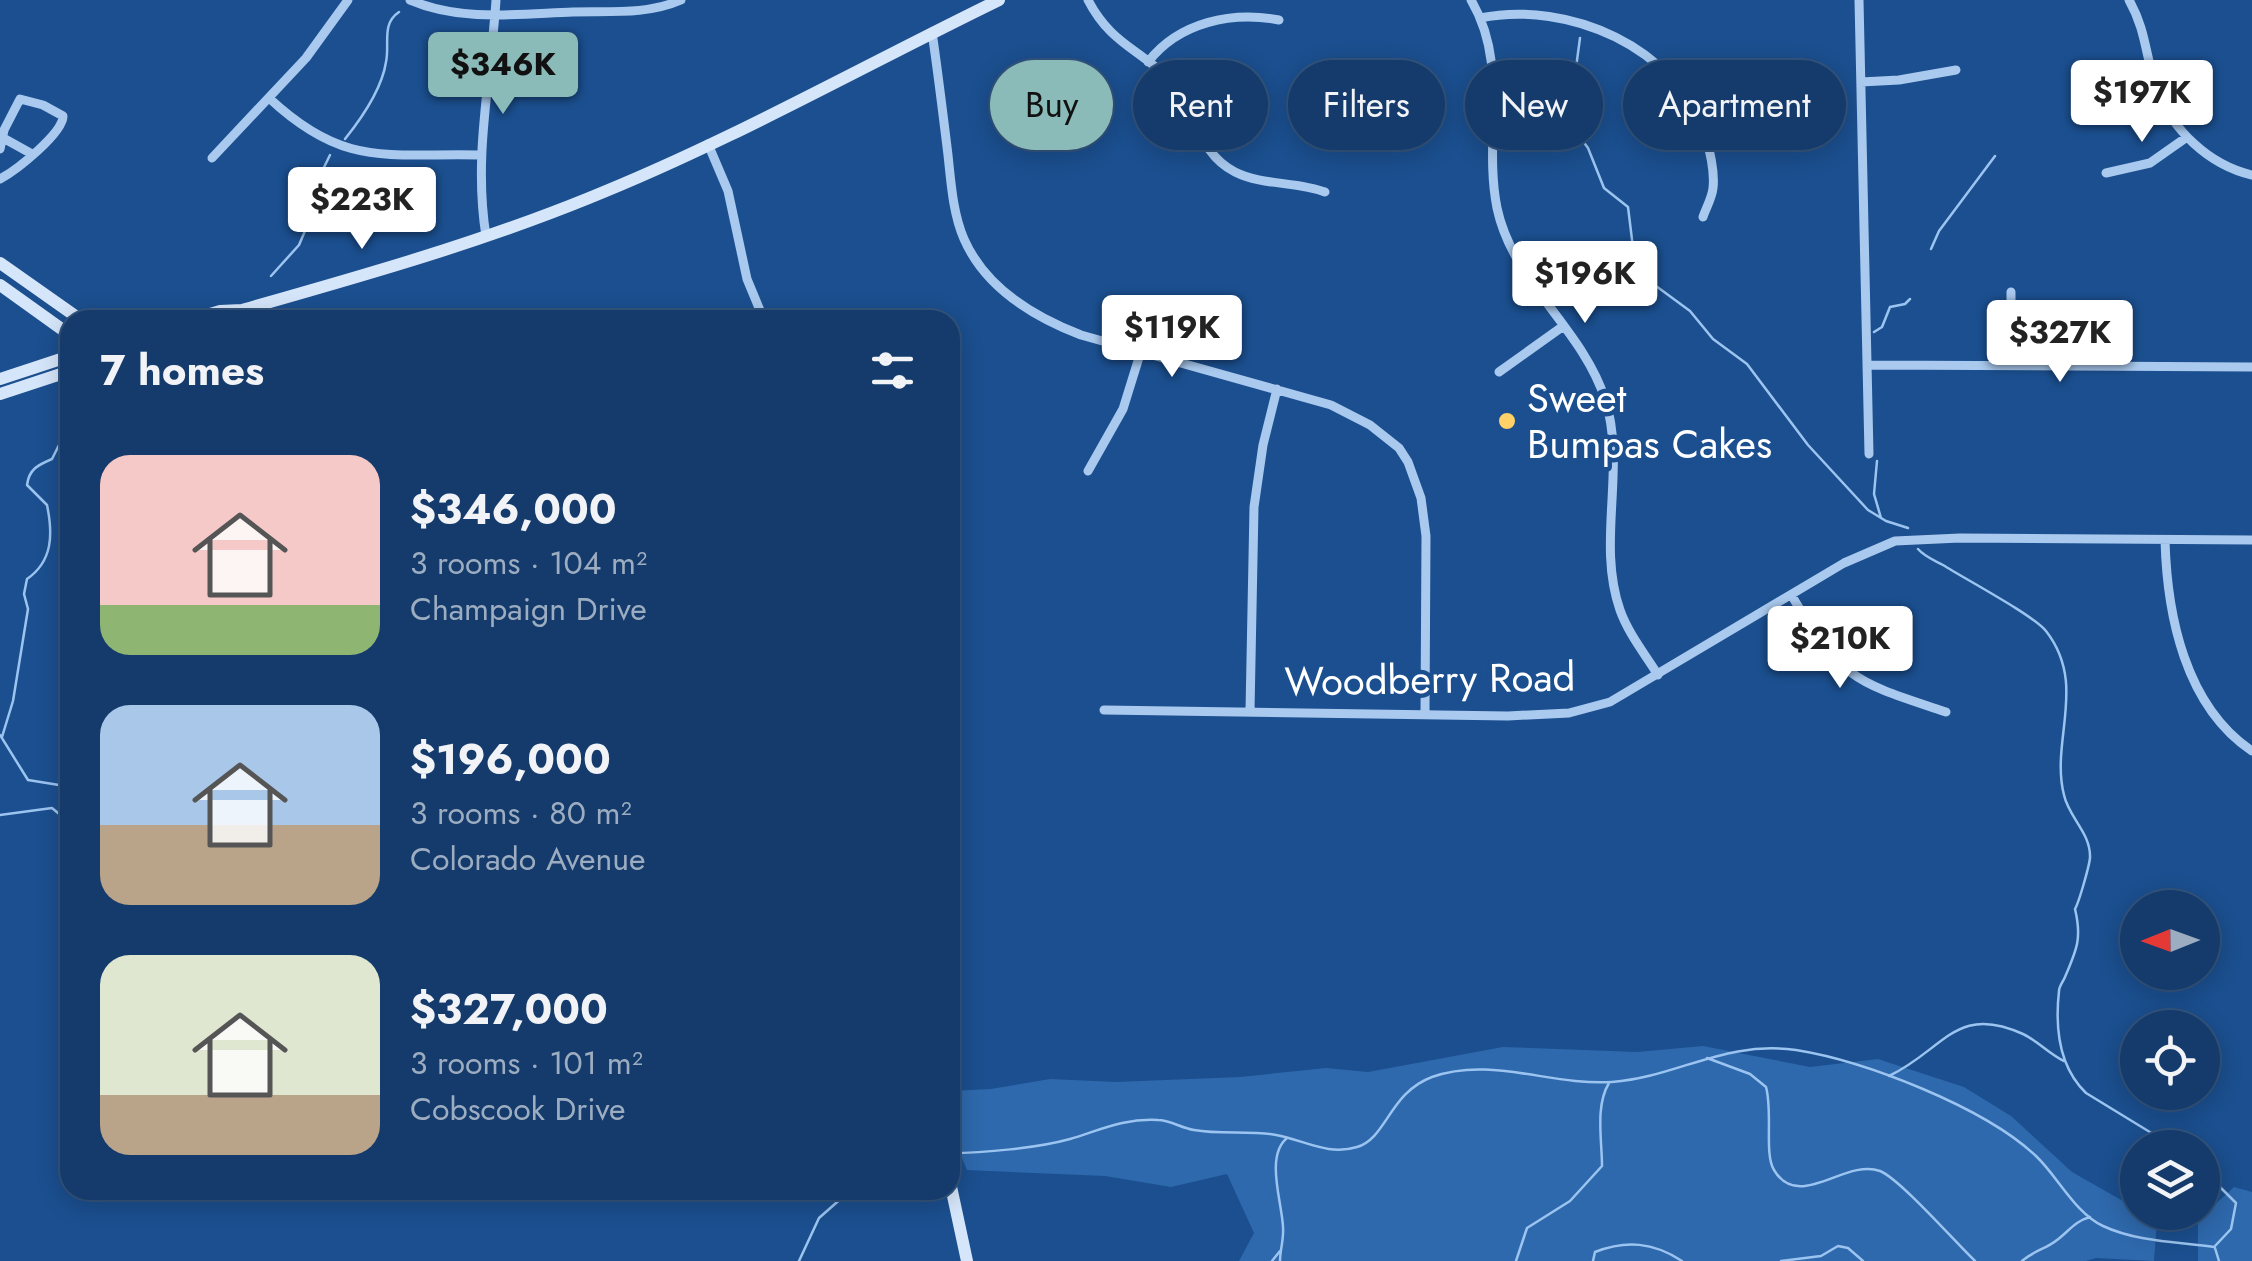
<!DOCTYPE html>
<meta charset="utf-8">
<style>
:root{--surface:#143b6b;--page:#1d4271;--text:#f1f3f6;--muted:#9dadc1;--line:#33557e;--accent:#8bbbb9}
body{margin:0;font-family:Jost,sans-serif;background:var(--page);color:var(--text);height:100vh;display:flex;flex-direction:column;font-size:38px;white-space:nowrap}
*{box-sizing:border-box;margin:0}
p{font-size:32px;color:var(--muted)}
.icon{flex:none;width:55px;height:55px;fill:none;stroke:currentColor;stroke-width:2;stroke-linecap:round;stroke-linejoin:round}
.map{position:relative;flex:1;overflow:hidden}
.drawer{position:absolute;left:60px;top:310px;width:900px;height:890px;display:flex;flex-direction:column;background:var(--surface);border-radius:30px;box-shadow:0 5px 25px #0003,0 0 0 2px var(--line)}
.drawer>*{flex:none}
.banner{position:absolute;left:990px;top:60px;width:950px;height:90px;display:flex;gap:20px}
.needle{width:65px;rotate:269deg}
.buttons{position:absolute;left:2120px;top:890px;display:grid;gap:20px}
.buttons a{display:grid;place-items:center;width:100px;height:100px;border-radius:50%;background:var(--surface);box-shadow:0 5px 25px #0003,0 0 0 2px var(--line);font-size:50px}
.price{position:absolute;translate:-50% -85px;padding:0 22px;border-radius:10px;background:#fff;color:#222;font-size:32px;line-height:65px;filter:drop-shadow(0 2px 5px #0008)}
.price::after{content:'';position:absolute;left:50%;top:60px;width:30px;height:22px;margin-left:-15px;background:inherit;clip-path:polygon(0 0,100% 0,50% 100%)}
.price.selected{background:var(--accent);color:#111}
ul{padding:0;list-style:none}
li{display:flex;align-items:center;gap:30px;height:250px;padding:0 40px}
li span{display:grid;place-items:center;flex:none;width:280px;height:200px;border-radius:30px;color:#555}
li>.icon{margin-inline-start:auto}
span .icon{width:120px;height:120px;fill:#fffc;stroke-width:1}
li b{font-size:42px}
h2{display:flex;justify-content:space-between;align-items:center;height:120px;padding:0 40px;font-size:42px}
.pill{padding:0 35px;border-radius:45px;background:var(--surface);box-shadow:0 5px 25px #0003,0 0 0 2px var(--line);font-size:35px;line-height:90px}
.pill.selected{background:var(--accent);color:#111}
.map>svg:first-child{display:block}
.green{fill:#2e69ad}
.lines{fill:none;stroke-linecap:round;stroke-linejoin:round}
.stream{stroke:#9cc4f0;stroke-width:2.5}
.street{stroke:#a9c9ee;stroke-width:9}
.secondary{stroke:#d6e6fa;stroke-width:12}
.poi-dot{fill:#ffd166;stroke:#1b4f8f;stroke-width:4}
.labels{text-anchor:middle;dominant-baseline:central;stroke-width:9;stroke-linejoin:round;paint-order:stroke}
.poi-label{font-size:40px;fill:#fff;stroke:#1b4f8f;text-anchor:start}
.street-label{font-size:40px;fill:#fff;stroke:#1b4f8f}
</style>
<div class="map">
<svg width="2252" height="1261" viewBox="0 0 2252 1261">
<rect width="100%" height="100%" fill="#1b4f8f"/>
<path class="green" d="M1703 1046 1810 1067 1878 1059 1964 1087 2011 1116 2072 1172 2137 1209 2138 1212 2157 1220 2154 1261 2096 1258 2086 1261H1239L1254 1233 1227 1174 1171 1187 1105 1176 967 1170 950 1130V1091L991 1089 1050 1079 1116 1082 1240 1077 1326 1068 1368 1072 1503 1047 1637 1052Z
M2234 1187 2252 1192V1261H2198V1220Z"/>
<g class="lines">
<path class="stream" d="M1580 38 1573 90 1580 137 1588 148 1604 188 1628 207 1635 264 1648 271 1656 286 1690 311 1713 339 1747 364 1808 445 1868 510 1886 521 1908 528
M345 139C361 119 382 88 386 62 390 44 381 24 399 12
M1931 249 1939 231 1995 156
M271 276 299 245 305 231 312 192 330 155
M1874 332 1882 327 1890 307 1905 304 1910 299
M1877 461 1874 494 1881 518
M1918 549C1925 557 1934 560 1943 565 1965 579 2033 615 2046 631 2088 685 2050 740 2064 795 2069 818 2091 833 2090 858 2089 867 2079 902 2075 909 2082 938 2077 949 2065 977 2063 982 2059 986 2059 991 2055 1027 2058 1066 2086 1093L2176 1148
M0 735 28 780 59 785 70 792
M2 737 13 701 28 609 24 594 27 579C53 561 53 534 47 505L27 485C29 469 38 465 52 459L62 439 63 420
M0 815 52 808 70 823
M1707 1058 1750 1074 1766 1087C1773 1112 1764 1154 1774 1170 1799 1212 1845 1158 1880 1171 1900 1179 1956 1243 1975 1261
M1889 1076C1944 1050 1956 1003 2023 1034 2038 1041 2049 1054 2064 1061
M950 1153C983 1153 1038 1148 1070 1139 1100 1130 1125 1118 1158 1120 1170 1120 1181 1128 1194 1130 1221 1135 1250 1130 1276 1135 1304 1140 1328 1156 1357 1147 1387 1138 1389 1093 1432 1077 1491 1056 1551 1086 1612 1082 1678 1077 1724 1040 1796 1050 1865 1061 1984 1107 2036 1156 2058 1177 2075 1213 2103 1226 2137 1242 2179 1242 2214 1247
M2202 1169 2236 1203 2231 1229 2215 1246
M2215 1248 2219 1261
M799 1261 819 1218 844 1196V1190
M1272 1261 1280 1251
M1280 1261C1280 1250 1284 1239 1283 1227 1282 1202 1265 1156 1287 1138
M1516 1261 1527 1228 1570 1201 1602 1166C1602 1140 1595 1106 1609 1083
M1593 1261 1595 1252C1626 1240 1653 1242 1682 1261
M1781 1261 1821 1256 1838 1246 1848 1248 1863 1261
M2022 1261C2035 1250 2046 1249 2057 1240 2069 1231 2075 1221 2090 1217"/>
<path class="street" d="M410 0C461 22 519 14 573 12 609 11 647 15 681 0
M1088 0C1112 47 1145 50 1174 86 1197 115 1199 154 1235 172 1263 186 1296 181 1325 192
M1471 0C1510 66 1483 138 1497 208 1513 283 1582 328 1605 399 1627 467 1596 542 1620 610 1628 633 1645 654 1658 675
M1859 0 1869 454
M2129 0C2147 32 2145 57 2157 89 2172 130 2209 165 2252 175
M1480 18C1570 0 1676 48 1705 134 1710 151 1715 171 1713 188 1712 198 1706 208 1703 217
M932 32C938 73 943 114 948 155 951 183 953 214 964 239 985 287 1034 317 1081 335L1331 405 1370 425 1399 448 1408 462 1421 498 1426 536 1425 713
M1148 62C1179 22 1232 11 1279 20
M1861 82 1899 80 1956 70
M269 98C344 168 386 153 479 155
M5 139 32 154
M708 144 728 191 747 279 764 320
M0 149 4 130 20 99 43 105 63 116C63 133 17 170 0 179
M212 158 306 58 348 0
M2106 173 2150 163 2187 137
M486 236C473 156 491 80 496 0
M1867 365 2252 367
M2011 365V292
M1499 372 1562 327
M1088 471 1123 409 1141 351
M2165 540C2167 615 2185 706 2252 751
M1792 596C1842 681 1856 682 1946 712
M950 657 956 680 950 722
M1104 710 1508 716 1569 713 1610 702 1844 563 1895 541 1960 538 2252 540
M1250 711 1254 507 1263 445 1277 389"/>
<path class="secondary" d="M0 263 81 320
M0 285 70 335
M190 320 220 311 242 310C358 277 476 244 589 198 729 142 863 66 999 0
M0 379 70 356
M0 394 70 371
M950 1182 967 1261"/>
</g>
<circle class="poi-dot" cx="1507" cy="421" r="10"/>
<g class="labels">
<g class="poi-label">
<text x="1527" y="398">Sweet<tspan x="1527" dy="46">Bumpas Cakes</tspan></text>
</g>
<g class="street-label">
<text transform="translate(1430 679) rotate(-1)">Woodberry Road</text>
</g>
</g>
</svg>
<div class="buttons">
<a><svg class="needle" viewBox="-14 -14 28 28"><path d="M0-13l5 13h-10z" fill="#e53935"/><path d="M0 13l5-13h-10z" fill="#9dadc1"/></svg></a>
<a><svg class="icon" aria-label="locate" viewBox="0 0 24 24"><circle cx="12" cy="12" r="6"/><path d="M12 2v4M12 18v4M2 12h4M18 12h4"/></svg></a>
<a><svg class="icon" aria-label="layers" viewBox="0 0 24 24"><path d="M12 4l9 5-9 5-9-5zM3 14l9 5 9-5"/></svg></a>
</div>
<b class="price selected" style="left:503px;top:117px">$346K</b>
<b class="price" style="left:2142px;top:145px">$197K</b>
<b class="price" style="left:362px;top:252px">$223K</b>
<b class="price" style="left:1585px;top:326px">$196K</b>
<b class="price" style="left:1172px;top:380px">$119K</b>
<b class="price" style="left:2060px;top:385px">$327K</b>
<b class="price" style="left:1840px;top:691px">$210K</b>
<div class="banner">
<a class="pill selected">Buy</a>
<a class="pill">Rent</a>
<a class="pill">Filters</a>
<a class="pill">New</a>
<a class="pill">Apartment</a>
</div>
<section class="drawer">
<h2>7 homes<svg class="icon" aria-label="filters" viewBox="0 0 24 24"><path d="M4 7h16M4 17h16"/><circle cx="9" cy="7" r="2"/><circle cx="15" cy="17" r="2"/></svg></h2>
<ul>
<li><span style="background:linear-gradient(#f6c9c9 75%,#8fb573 0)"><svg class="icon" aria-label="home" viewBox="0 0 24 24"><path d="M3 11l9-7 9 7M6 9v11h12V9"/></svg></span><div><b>$346,000</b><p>3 rooms · 104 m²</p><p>Champaign Drive</p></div></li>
<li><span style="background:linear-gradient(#a9c7e8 60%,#b9a48a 0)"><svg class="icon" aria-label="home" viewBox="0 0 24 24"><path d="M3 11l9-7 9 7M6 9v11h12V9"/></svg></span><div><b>$196,000</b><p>3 rooms · 80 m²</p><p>Colorado Avenue</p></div></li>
<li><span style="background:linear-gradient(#dfe7d0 70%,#b9a48a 0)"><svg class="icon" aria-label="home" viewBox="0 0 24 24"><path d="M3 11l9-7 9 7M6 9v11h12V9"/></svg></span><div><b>$327,000</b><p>3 rooms · 101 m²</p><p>Cobscook Drive</p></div></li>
</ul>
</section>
</div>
